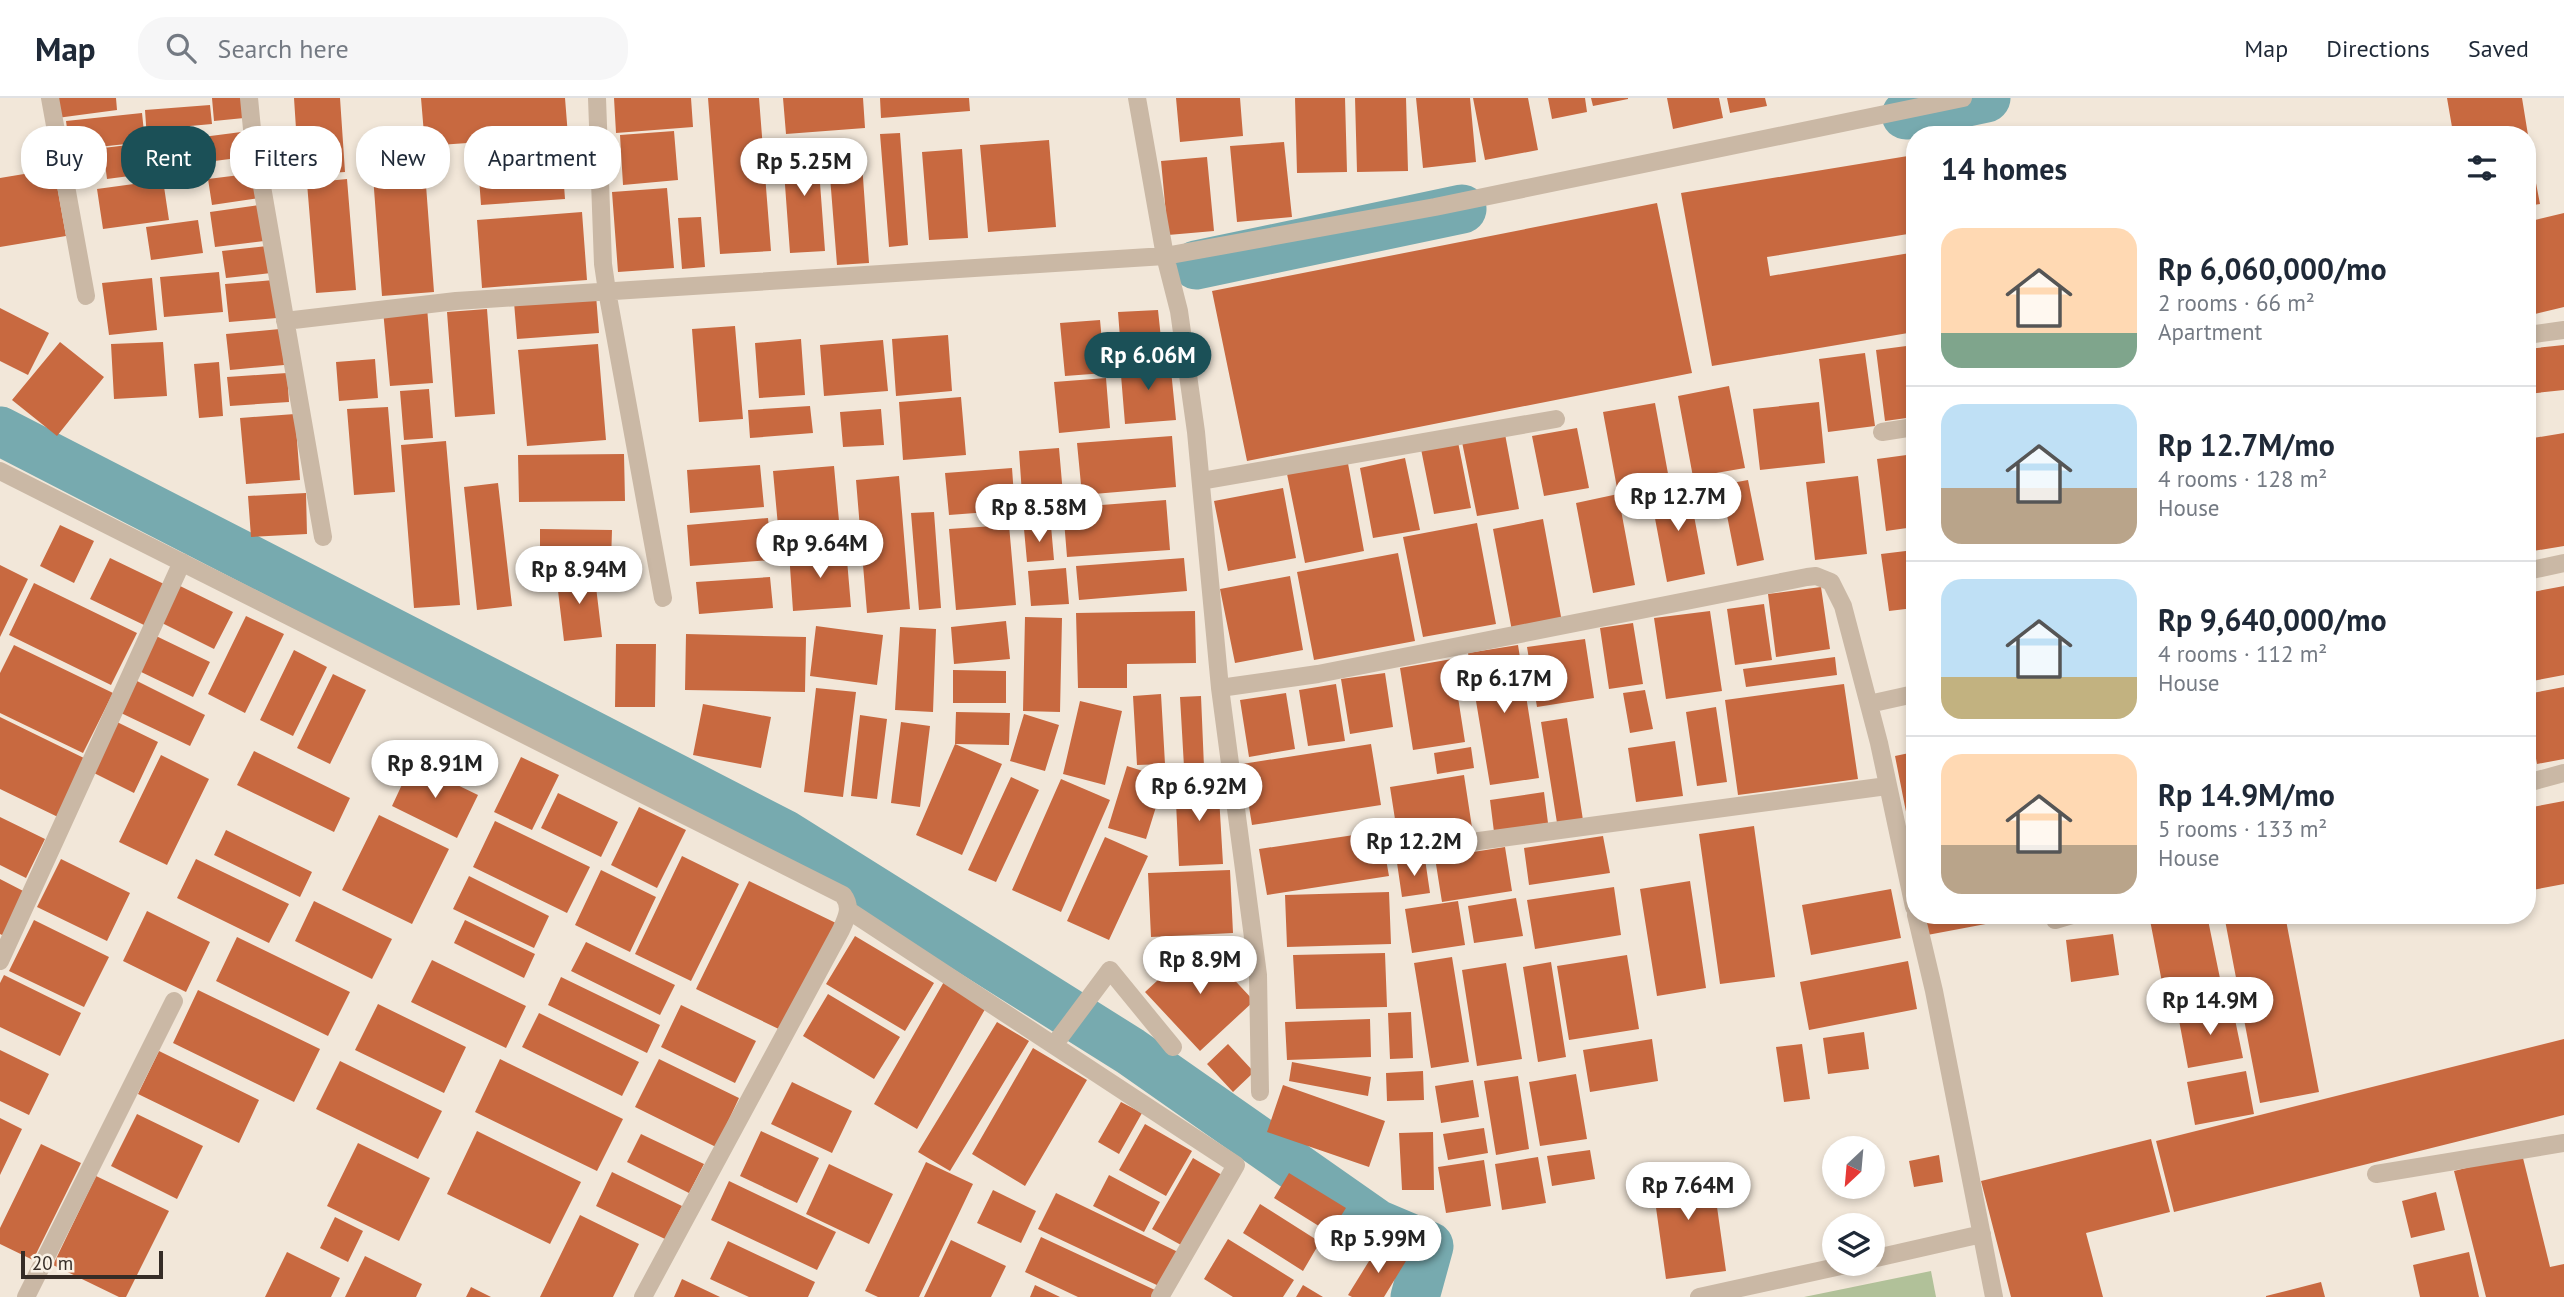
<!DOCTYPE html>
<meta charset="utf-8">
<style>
:root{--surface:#fff;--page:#f6f6f7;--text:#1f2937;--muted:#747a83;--line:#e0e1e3;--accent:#1b5057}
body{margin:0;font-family:"PT Sans",sans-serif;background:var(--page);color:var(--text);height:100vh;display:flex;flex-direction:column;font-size:26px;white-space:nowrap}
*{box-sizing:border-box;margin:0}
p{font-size:23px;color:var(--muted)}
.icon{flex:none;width:38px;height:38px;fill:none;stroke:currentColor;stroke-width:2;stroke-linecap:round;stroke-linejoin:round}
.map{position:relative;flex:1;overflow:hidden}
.panel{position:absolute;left:1906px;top:28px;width:630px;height:798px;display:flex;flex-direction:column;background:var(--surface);border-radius:28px;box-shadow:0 4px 10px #0003}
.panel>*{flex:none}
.guide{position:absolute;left:21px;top:28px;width:665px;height:63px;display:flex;gap:14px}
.needle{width:46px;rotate:206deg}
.tools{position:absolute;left:1822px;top:1038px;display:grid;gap:14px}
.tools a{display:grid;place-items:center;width:63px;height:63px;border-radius:50%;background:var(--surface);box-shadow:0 4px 10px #0003;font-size:35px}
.scale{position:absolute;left:21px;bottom:18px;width:142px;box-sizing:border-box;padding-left:7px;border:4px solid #352c26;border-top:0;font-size:19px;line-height:24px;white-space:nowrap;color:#352c26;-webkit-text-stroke:5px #f9f1e5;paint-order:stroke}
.price{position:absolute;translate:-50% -60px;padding:0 16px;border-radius:24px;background:#fff;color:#222;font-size:23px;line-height:46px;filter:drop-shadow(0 2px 4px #0008)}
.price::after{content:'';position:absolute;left:50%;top:42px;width:21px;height:16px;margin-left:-10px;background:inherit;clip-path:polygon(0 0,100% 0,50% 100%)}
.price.active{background:var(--accent);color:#fff}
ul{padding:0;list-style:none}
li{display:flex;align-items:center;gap:21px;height:175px;padding:0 35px}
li+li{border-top:2px solid var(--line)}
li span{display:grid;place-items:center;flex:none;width:196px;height:140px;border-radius:21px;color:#555}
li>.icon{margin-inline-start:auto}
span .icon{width:84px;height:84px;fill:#fffc;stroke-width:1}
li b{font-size:30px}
h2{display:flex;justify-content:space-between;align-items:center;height:84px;padding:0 35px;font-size:30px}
.pill{padding:0 24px;border-radius:28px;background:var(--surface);box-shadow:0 4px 10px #0003;font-size:24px;line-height:63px}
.pill.active{background:var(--accent);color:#fff}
header{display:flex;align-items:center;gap:42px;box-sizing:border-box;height:98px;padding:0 35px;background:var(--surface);border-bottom:2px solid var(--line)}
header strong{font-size:33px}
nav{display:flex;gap:38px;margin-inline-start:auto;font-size:24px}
.search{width:490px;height:63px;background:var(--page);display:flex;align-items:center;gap:18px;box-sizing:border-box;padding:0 24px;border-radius:28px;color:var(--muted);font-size:26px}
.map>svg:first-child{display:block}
.green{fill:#b1c199}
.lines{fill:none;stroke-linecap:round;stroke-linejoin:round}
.canal{stroke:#77aaaf;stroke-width:49}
.building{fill:#c86940}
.minor{stroke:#cab8a5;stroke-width:18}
</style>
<header>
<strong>Map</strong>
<div class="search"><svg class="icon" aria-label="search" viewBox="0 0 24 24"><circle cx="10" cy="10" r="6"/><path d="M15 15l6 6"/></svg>Search here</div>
<nav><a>Map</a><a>Directions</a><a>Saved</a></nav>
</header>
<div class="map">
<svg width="2564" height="1199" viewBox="0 0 2564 1199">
<rect width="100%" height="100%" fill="#f2e7d9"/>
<path class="green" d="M1931 1173 1936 1199H1804Z"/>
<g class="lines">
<path class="canal" d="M1906 17 1986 0
M1196 167 1462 111
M0 333 784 736 1130 953 1377 1126 1429 1148 1415 1199"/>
</g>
<path class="building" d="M54 0H116L117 12 57 20Z
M212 0H242L244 20 214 23Z
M294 0H340L345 74 299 77Z
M421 0H565L568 38 425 48Z
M614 0H691L693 29 616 35Z
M708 0H759L771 153 720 156Z
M783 0H863L865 30 786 36Z
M880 0H969L970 13 881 20Z
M1176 0H1240L1243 38 1180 44Z
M1295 0H1345L1347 74 1297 75Z
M1355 0H1406L1408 73 1357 74Z
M1416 0H1470L1476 64 1423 70Z
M1473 0H1528L1538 52 1485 62Z
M1548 0H1585L1587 14 1552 21Z
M1591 0H1628V1L1593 8Z
M1667 0H1719L1723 20 1673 31Z
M1727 0H1765L1767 8 1730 15Z
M2447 0H2522L2528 37H2416L2452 29Z
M210 7 212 26 190 28V37L147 41 145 12Z
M142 15 145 44 70 52 66 23Z
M249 33 253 58 199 65 195 40Z
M674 33 678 82 623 87 620 37Z
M900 35 908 147 889 149 880 36Z
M2527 38 2540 106 2527 108Z
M1049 42 1056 129 988 134 980 47Z
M162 43 167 73 107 81 103 50Z
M817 44 825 153 790 155 782 46Z
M1284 44 1292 119 1237 124 1230 48Z
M423 47 434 194 382 198 371 51Z
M561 47 565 101 481 107 477 53Z
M861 51 869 165 837 167 828 53Z
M962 51 968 140 929 142 922 54Z
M1914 57V135L1767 159 1770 178 1910 155 1908 148 1914 147V234L1712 268 1681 95Z
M1207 59 1214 133 1168 137 1161 63Z
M54 71 66 138 0 149V80Z
M256 75 259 100 212 107 208 81Z
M347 81 356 192 316 195 307 85Z
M163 82 169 122 103 131 97 91Z
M667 90 674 170 618 174 612 94Z
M1657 105 1692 275 1247 363 1212 193Z
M259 107 264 143 215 149 210 114Z
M582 114 587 182 482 190 477 122Z
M2564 115V209L2527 218V124Z
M701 119 705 169 682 171 678 120Z
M198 122 203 155 151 162 146 129Z
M267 148 271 175 226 180 222 153Z
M219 174 223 214 164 219 160 179Z
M152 180 157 232 109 237 102 185Z
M274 182 277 220 229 224 225 186Z
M596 197 599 235 517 241 514 204Z
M427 209 433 285 390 288 383 212Z
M0 210 49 235 28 277 0 263Z
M487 211 495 316 455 319 447 214Z
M1158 212 1162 250 1121 253 1118 214Z
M1100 222 1105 275 1065 278 1060 225Z
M735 228 743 321 699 324 692 231Z
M280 231 284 267 230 272 226 236Z
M948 237 952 293 896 298 892 241Z
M801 241 805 297 759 300 755 245Z
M883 242 888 293 824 298 820 247Z
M60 244 104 279 57 338 12 302Z
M163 244 167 298 114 301 111 246Z
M598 246 606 342 527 348 518 252Z
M1914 247V319L1885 323 1876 252Z
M2564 247V292L2527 296V251Z
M1865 255 1875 328 1828 334 1819 261Z
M375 261 378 300 339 303 336 264Z
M1170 262 1176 322 1125 326 1120 265Z
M219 264 223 318 199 320 194 266Z
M287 275 289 304 230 308 227 279Z
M1106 280 1110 330 1059 335 1054 284Z
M1729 288 1745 370 1693 379 1678 298Z
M429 291 433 340 404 342 400 293Z
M961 299 966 357 903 362 899 304Z
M1819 304 1825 365 1760 372 1753 311Z
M1655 305 1669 381 1617 390 1603 314Z
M810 308 813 335 750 340 748 312Z
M388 309 395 394 354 397 347 311Z
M881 311 884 347 843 349 840 314Z
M295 316 300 382 246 386 240 320Z
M1577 330 1589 390 1544 398 1532 338Z
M2564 335V448L2527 454V341Z
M1505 336 1519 411 1477 418 1462 344Z
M1172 338 1176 389 1082 397 1077 345Z
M446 343 460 507 414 510 401 347Z
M1458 344 1471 410 1434 416 1421 351Z
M1059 350 1064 408 1023 411 1019 353Z
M624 356 625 403 519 404 518 357Z
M1914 356V429L1886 433 1877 361Z
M1347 360 1364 453 1305 465 1286 371Z
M1405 360 1420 432 1373 440 1360 370Z
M760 367 764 409 690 415 687 372Z
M834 368 840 434 779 439 773 373Z
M1012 370 1015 412 949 417 945 375Z
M899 378 910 511 867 515 856 382Z
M1858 378 1867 456 1815 462 1806 384Z
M1748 382 1764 462 1737 468 1721 387Z
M498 385 512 508 477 512 464 389Z
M1688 386 1705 476 1667 484 1650 394Z
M1283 390 1296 460 1228 473 1214 403Z
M306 395 307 436 251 439 248 398Z
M1618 396 1635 487 1593 495 1576 405Z
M1166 402 1170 452 1067 459 1063 410Z
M934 414 941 510 919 512 911 415Z
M768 420 772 462 690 468 687 427Z
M1543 421 1562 524 1512 533 1493 431Z
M1477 425 1496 526 1423 539 1403 439Z
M60 427 94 443 74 485 40 468Z
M1009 427 1016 507 956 512 949 431Z
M1051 428 1054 462 1027 464 1024 431Z
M540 431 612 432 611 464 540 463Z
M846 450 851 509 793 513 789 454Z
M1914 452V510L1889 513 1881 456Z
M1398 455 1415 543 1314 562 1297 474Z
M110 460 164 486 144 527 90 501Z
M1184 460 1187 493 1079 502 1076 468Z
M0 467 28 481 0 539Z
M1066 470 1069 506 1031 508 1028 473Z
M594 472 602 539 564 543 556 476Z
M1290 478 1303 552 1235 565 1220 491Z
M770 479 773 510 699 516 696 484Z
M34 485 137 535 111 587 9 537Z
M178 487 233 514 214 551 160 524Z
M2564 488V577L2527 584V495Z
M1821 489 1830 551 1776 559 1768 496Z
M1764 506 1772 562 1735 567 1727 511Z
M1195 513 1196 565 1127 566V590H1078L1076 515Z
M1710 513 1722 593 1666 601 1654 520Z
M246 518 284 536 245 615 208 596Z
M1025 519 1062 520 1060 614 1023 613Z
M1006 523 1010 561 954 566 951 529Z
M1633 525 1643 586 1609 591 1600 530Z
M816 528 883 537 877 587 810 578Z
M900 529 936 531 933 614 895 612Z
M686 536 806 539 805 594 685 592Z
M154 537 210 564 193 599 137 572Z
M1585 541 1594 600 1537 609 1527 549Z
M616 546H656L655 609H615Z
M14 547 113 595 83 655 0 615V575Z
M1518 547 1539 680 1490 687 1468 555Z
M294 552 327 569 293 638 260 622Z
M1835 559 1837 577 1746 589 1743 571Z
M1452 561 1465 644 1413 652 1400 570Z
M953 572 1006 573V605H953Z
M1385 575 1393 629 1350 636 1341 581Z
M333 576 366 592 330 666 297 650Z
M137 583 205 617 190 648 121 615Z
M1336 586 1345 643 1308 648 1299 592Z
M1844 586 1858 681 1738 697 1725 602Z
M2564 589V661L2537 666 2527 612V596Z
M816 590 856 594 843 699 804 694Z
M1645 592 1653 631 1630 635 1623 595Z
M1286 595 1295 651 1249 659 1240 602Z
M1161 596 1165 666 1137 667 1133 598Z
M1201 598 1204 669H1184L1180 599Z
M1080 603 1122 613 1105 687 1063 676Z
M703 606 771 619 761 670 693 657Z
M1716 609 1727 684 1697 688 1686 614Z
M956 614 1010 615 1009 647 955 646Z
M1024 616 1059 627 1045 673 1010 663Z
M860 617 887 621 877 701 851 698Z
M0 619 88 662 60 720 0 691Z
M1567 620 1583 722 1557 725 1541 624Z
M117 624 158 644 134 695 92 674Z
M901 624 930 628 920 709 891 705Z
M1675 643 1683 698 1636 704 1628 650Z
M955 646 1002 666 962 757 916 737Z
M1371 646 1381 707 1252 727 1242 666Z
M1471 649 1474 670 1437 676 1434 655Z
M254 653 350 700 334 734 237 687Z
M1914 654V749H1913L1895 658Z
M161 657 209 681 167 767 119 744Z
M521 659 559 677 532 732 494 714Z
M412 665 478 697 457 740 392 708Z
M1127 668 1165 680 1146 741 1108 730Z
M1464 677 1473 736 1399 747 1390 689Z
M1011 679 1039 692 996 784 968 772Z
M1061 681 1110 702 1061 814 1012 792Z
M1218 681 1223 766 1179 768 1175 683Z
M1544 694 1548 725 1494 734 1490 702Z
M558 695 618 724 601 759 541 730Z
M2564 703V786L2527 793V710Z
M639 709 686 732 657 790 611 767Z
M379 717 449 751 412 826 342 792Z
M0 719 45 741 26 780 0 767Z
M495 723 590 769 567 815 473 769Z
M1754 728 1775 879 1720 886 1699 736Z
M226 732 312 774 300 799 214 757Z
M1381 733 1389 778 1267 797 1259 751Z
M1603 738 1610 775 1529 787 1524 750Z
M1105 739 1148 758 1109 842 1067 823Z
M1505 749 1512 793 1442 804 1435 760Z
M682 758 739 786 691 883 635 856Z
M61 761 130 795 107 843 37 809Z
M196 761 289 806 269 845 177 800Z
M1425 761 1430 795 1402 799 1397 765Z
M601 772 656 799 630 854 575 827Z
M1230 772 1233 835 1151 839 1148 775Z
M469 778 549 818 534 850 453 811Z
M0 781 29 796 8 840 0 836Z
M749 783 838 826 785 934 696 891Z
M1690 783 1706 890 1657 898 1640 791Z
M1614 789 1621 837 1535 851 1527 802Z
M1891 791 1901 840 1811 857 1802 807Z
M1389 794 1391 846 1287 849 1285 797Z
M1516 800 1523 838 1474 845 1468 808Z
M314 803 392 841 372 881 295 843Z
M1458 803 1465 847 1412 855 1405 811Z
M147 813 210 844 186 894 123 863Z
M1918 817H1989L1991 825 1922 838Z
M2149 817H2207L2223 895 2166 905Z
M2224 817H2285L2319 994 2260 1005Z
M34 822 109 859 84 909 9 873Z
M465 822 535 856 524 880 454 845Z
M2113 836 2119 877 2071 884 2066 842Z
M855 838 934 885 905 933 826 886Z
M237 839 350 894 328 938 216 883Z
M586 844 675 887 660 917 571 873Z
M1199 844 1254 903 1200 953 1145 894Z
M1385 855 1387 909 1296 911 1293 857Z
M1627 857 1639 931 1569 942 1557 868Z
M1452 859 1469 964 1431 970 1414 865Z
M432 862 526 908 506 950 411 904Z
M1908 863 1917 911 1809 932 1800 884Z
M1551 864 1566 959 1538 964 1523 869Z
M1506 865 1522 961 1477 968 1462 872Z
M4 877 81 915 60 958 0 929V885Z
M561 879 660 927 647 955 548 907Z
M945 882 988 906 917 1031 874 1006Z
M198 892 320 951 294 1004 173 945Z
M828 896 900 939 874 981 803 938Z
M378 906 466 949 444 995 355 952Z
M681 907 756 943 735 985 661 949Z
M2232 907 2243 960 2188 970 2178 917Z
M1411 914 1413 960 1390 961 1388 915Z
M539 915 639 964 622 998 522 949Z
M1370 921 1371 959 1287 962 1285 924Z
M997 924 1029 943 950 1073 918 1054Z
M1864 934 1869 971 1828 976 1823 940Z
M1652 941 1658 983 1590 994 1583 952Z
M2564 941V1017L2174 1114 2156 1043Z
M1228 946 1254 974 1233 994 1207 966Z
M1802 946 1810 1001 1784 1004 1776 949Z
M1033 950 1087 982 1025 1088 972 1056Z
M0 952 49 976 29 1017 0 1003Z
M159 953 259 1002 239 1045 138 996Z
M500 961 623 1021 597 1073 475 1014Z
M659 961 739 1000 716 1049 635 1009Z
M340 963 442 1013 418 1061 316 1011Z
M1292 964 1371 979 1368 998 1289 983Z
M1423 973 1424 1002 1387 1003 1386 975Z
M2246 973 2254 1016 2195 1027 2187 984Z
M1576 976 1587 1041 1540 1048 1529 984Z
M1518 978 1529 1051 1496 1057 1484 983Z
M1473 982 1479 1019 1441 1025 1435 988Z
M792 984 852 1013 832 1055 771 1026Z
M1283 987 1385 1023 1369 1069 1267 1034Z
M1121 1004 1142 1015 1119 1056 1098 1044Z
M137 1016 203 1048 177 1101 111 1068Z
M0 1020 22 1031 0 1077Z
M1145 1026 1192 1053 1166 1098 1119 1072Z
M1484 1030 1488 1055 1448 1062 1443 1036Z
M477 1033 581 1084 550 1146 447 1096Z
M761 1033 819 1060 797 1105 740 1078Z
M1433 1034 1434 1092H1402L1399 1035Z
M641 1036 704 1066 689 1095 627 1064Z
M2151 1041 2170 1114 2086 1135 2103 1199H2011L1981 1083Z
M358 1045 430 1080 399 1143 327 1108Z
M41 1046 81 1065 33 1162 0 1146V1130Z
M1590 1052 1595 1081 1552 1088 1547 1058Z
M2522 1056 2550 1169 2564 1166V1199H2486L2454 1073Z
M1939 1057 1943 1084 1914 1089 1909 1063Z
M1538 1059 1546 1105 1502 1112 1495 1066Z
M1193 1060 1222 1077 1181 1147 1152 1131Z
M1484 1062 1491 1108 1446 1115 1438 1069Z
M926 1064 973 1086 919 1199H878L865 1193Z
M829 1066 893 1096 869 1146 806 1116Z
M1711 1066 1726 1173 1666 1181 1651 1074Z
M612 1074 682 1108 665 1141 596 1108Z
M1289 1075 1346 1110 1330 1135 1274 1100Z
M1109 1077 1160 1104 1144 1134 1093 1108Z
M96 1078 169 1113 126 1199H119L53 1167Z
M729 1083 836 1134 817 1172 711 1122Z
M993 1092 1036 1113 1021 1145 977 1125Z
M2436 1094 2445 1132 2411 1140 2402 1103Z
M1056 1095 1178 1154 1161 1189 1038 1131Z
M1260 1106 1320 1144 1303 1173 1243 1135Z
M580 1117 639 1146 613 1199H540Z
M335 1119 363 1133 348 1164 320 1150Z
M1041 1139 1155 1192 1152 1199H1078L1025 1174Z
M1228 1141 1294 1182 1283 1199H1233L1204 1181Z
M951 1142 1006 1168 991 1199H924Z
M728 1143 815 1184 808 1199H749L710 1181Z
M1379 1147 1406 1163 1384 1199H1352L1348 1197Z
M287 1154 340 1180 331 1199H265Z
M2469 1154 2479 1199H2420L2413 1167Z
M365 1158 422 1186 416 1199H345Z
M682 1181 720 1199H674Z
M2321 1184 2325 1199H2266V1198Z
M1035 1187 1060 1199H1030Z
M1303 1187 1323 1199H1296Z
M471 1189 491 1199H466Z"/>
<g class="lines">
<path class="minor" d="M50 0 86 198
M249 0 252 31 323 439
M597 0 603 166 607 193 663 500
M1137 0 1165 158 1179 213 1196 334 1220 590 1258 877 1260 994
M285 223 456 203 1165 158 1435 109 1963 0
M2527 237 2564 232
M1882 334 1914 329
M0 373 843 797C852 809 847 819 841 832L643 1199
M1201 383 1556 321
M2527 473 2564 465
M1220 590 1318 576 1807 479 1816 478 1831 484 1843 508 1879 645 1914 809
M1869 606 1914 596
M2527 685 2564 675
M1397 754 1887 688
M848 812 1236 1067 1160 1199
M1916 817 1934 893 1994 1199
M2055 822 2072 817
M0 863 182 464
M1054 947 1110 872 1173 949
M2376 1076 2564 1045
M1872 1161 1982 1136
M26 1199 174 903
M1699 1199 1850 1166"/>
</g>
</svg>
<div class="tools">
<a><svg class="needle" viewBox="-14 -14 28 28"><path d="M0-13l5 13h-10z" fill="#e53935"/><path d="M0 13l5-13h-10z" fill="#747a83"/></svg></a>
<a><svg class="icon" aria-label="layers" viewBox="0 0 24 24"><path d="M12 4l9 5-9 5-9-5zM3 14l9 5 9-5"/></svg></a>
</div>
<div class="scale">20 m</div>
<b class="price" style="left:804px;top:100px">Rp 5.25M</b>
<b class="price active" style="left:1148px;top:294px">Rp 6.06M</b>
<b class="price" style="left:1678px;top:435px">Rp 12.7M</b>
<b class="price" style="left:1039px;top:446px">Rp 8.58M</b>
<b class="price" style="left:820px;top:482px">Rp 9.64M</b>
<b class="price" style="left:579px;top:508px">Rp 8.94M</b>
<b class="price" style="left:1504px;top:617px">Rp 6.17M</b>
<b class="price" style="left:435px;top:702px">Rp 8.91M</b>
<b class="price" style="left:1199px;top:725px">Rp 6.92M</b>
<b class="price" style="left:1414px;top:780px">Rp 12.2M</b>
<b class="price" style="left:1200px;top:898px">Rp 8.9M</b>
<b class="price" style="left:2210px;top:939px">Rp 14.9M</b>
<b class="price" style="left:1688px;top:1124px">Rp 7.64M</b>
<b class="price" style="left:1378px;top:1177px">Rp 5.99M</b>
<div class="guide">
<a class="pill">Buy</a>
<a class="pill active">Rent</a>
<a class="pill">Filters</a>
<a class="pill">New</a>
<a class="pill">Apartment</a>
</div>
<section class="panel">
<h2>14 homes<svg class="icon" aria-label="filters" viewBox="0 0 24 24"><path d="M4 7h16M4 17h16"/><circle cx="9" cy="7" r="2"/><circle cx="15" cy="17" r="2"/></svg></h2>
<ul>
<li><span style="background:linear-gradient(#ffd9b3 75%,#7fa58c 0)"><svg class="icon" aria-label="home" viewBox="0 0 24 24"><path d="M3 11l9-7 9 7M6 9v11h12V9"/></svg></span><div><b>Rp 6,060,000/mo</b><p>2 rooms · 66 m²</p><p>Apartment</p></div></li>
<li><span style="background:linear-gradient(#bfe0f5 60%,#b9a48a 0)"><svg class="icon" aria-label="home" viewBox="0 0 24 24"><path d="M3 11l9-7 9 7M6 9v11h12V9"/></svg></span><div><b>Rp 12.7M/mo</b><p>4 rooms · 128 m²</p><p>House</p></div></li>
<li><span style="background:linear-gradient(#bfe0f5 70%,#c2b280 0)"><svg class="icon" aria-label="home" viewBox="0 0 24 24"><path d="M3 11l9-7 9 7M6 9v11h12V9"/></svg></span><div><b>Rp 9,640,000/mo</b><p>4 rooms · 112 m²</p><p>House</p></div></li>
<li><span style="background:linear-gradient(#ffd9b3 65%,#b9a48a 0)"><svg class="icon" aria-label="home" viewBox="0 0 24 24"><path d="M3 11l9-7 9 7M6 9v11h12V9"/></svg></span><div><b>Rp 14.9M/mo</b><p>5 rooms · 133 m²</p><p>House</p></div></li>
</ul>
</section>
</div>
